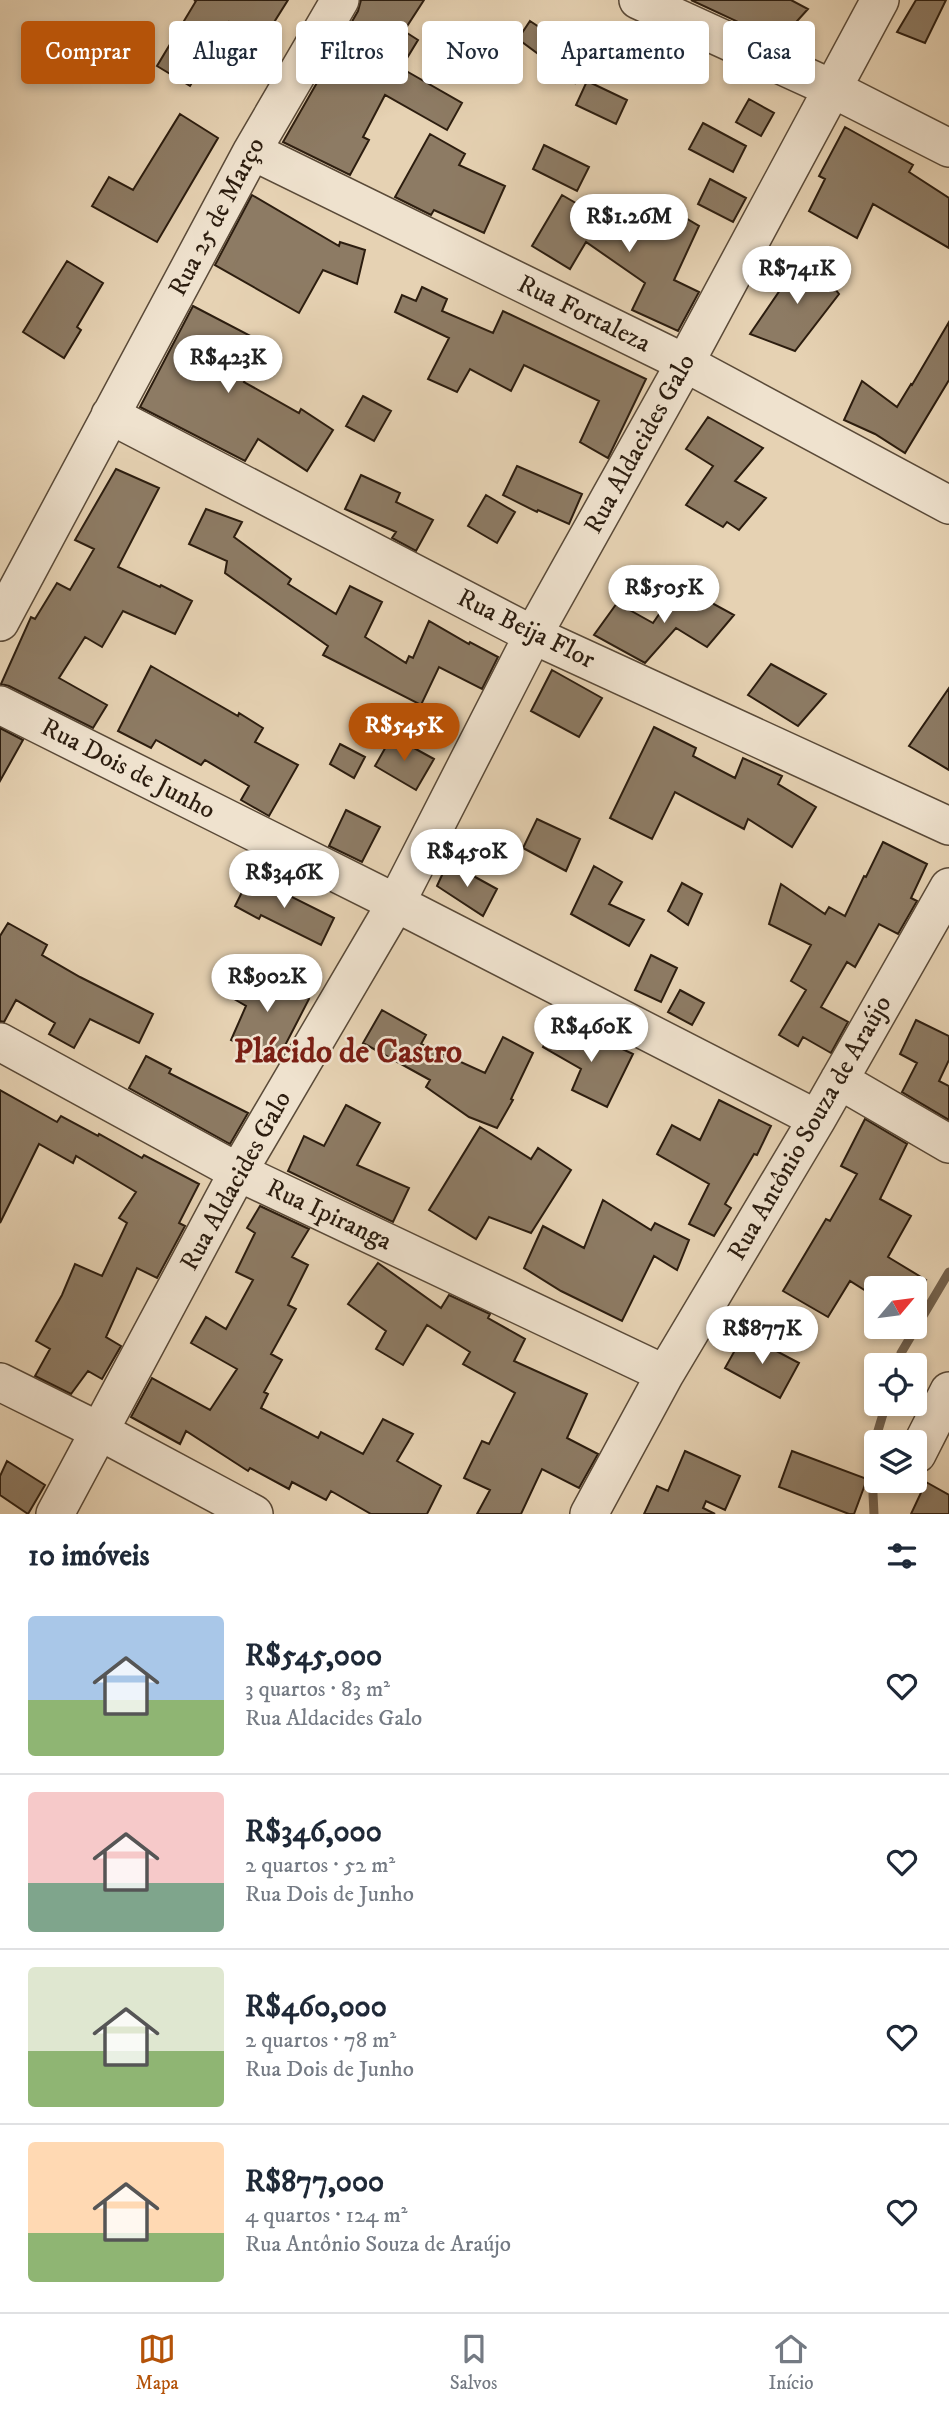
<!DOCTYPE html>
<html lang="pt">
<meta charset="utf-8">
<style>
:root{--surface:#fff;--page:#f6f6f7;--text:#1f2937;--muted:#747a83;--line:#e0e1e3;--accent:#b45309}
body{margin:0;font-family:"IM FELL DW Pica",serif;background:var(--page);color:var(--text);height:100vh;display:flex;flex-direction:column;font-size:26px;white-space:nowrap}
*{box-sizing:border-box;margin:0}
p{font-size:23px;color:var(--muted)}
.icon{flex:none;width:38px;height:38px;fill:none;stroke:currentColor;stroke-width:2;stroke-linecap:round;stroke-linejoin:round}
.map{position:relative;height:1514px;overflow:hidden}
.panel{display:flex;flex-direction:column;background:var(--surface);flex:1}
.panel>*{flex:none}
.top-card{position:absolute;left:21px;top:21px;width:908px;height:63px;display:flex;gap:14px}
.needle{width:46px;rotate:61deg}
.fabs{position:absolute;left:864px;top:1276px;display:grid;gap:14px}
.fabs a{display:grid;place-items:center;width:63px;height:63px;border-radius:7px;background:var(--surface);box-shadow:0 4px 10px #0003;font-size:35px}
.price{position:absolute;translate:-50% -60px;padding:0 16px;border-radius:24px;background:#fff;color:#222;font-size:23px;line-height:46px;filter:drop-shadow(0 2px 4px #0008)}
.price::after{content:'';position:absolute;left:50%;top:42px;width:21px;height:16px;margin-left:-10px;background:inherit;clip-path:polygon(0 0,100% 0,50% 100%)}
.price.current{background:var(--accent);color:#fff}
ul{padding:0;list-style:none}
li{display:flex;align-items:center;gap:21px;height:175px;padding:0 28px}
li+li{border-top:2px solid var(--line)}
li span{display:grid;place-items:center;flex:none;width:196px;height:140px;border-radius:7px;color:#555}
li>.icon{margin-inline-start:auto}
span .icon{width:84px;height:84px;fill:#fffc;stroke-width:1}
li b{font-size:30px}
h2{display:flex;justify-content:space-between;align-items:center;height:84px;padding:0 28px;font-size:30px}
.tag{padding:0 24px;border-radius:7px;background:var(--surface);box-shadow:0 4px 10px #0003;font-size:24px;line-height:63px}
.tag.current{background:var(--accent);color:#fff}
.tab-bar{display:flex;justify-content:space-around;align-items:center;height:98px;border-top:2px solid var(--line);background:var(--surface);font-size:19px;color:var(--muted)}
.tab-bar a{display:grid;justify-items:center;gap:4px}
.tab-bar .current{color:var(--accent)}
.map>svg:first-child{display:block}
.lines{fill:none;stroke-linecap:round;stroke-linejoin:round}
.stream{stroke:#766450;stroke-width:9}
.building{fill:#8d7b64;stroke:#2c1d0f;stroke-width:2}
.minor-casing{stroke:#5a4a38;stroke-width:40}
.minor{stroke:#efe2ce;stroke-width:37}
.labels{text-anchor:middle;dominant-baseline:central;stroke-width:5;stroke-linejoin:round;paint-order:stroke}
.street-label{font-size:26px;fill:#2c1d0f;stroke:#efe2ce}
.district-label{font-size:33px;font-weight:bold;fill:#7a1f14;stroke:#efe2ce}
</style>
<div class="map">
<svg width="949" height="1514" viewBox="0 0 949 1514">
<rect width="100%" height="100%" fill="#e6d2b3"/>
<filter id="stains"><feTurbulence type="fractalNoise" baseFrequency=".00286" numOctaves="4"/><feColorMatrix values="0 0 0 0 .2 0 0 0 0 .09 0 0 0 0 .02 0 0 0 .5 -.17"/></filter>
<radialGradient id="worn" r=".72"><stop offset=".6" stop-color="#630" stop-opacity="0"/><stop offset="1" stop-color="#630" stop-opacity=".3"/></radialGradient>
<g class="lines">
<path class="stream" d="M898 1365 901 1353 949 1272
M874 1514 871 1454 886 1404"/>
</g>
<path class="building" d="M194 0H288L261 43 229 22 190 86 157 66 196 1Z
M361 0H424L404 31 418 40 401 68 462 103 447 130 385 95 363 137 369 140 350 175 283 142 358 11Z
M691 0H791L808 9 779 41Z
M916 0H946L925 43 897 32Z
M530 21 554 37 541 56 518 39Z
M559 46 587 61 575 83 548 67Z
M587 81 627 100 616 124 576 105Z
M749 99 774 113 761 136 736 122Z
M180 114 218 138 157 242 92 206 109 177 133 190Z
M703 123 746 146 733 172 689 149Z
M845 127 913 165 909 172 949 198V248L873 204 857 238 809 211 825 179 819 176Z
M430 134 465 154 459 165 505 186 484 233 434 210 431 215 395 197Z
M544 145 589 167 577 191 533 169Z
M710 179 746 198 733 222 698 204Z
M252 195 339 246 340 242 365 250 357 284 323 270 299 313 215 265Z
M562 195 612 224 615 218 645 235 660 203 699 226 674 280 699 292 678 331 632 310 645 283 586 242 570 269 532 246Z
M806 252 839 294 795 351 750 334Z
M67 261 103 283 77 327 81 330 64 358 23 332Z
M422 287 447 299 442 311 493 333 503 311 646 379 608 458 580 442 599 401 524 365 511 391 470 369 457 392 428 379 449 338 395 312 402 295 416 301Z
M193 306 264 343 244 382 299 413 301 409 333 430 307 471 258 439 245 461 140 407Z
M949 322V380L905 453 875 434 844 420 862 381 897 407 911 384 912 385Z
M363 396 391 411 374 441 346 426Z
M708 417 763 448 735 481 766 498 739 530 727 522 723 527 686 505 713 466 686 449Z
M517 466 582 494 569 524 538 510 537 512 503 495Z
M116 469 159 488 118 567 160 587 161 585 192 601 175 634 123 611 102 647 85 637 59 678 107 705 93 728 9 686 1 684 31 617 35 619 57 583 70 590 94 549 75 540Z
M361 475 400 493 396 502 433 520 416 551 392 538 396 532 345 509Z
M486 495 515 512 497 543 468 526Z
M206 509 242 522 234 537 291 579 288 584 336 614 350 586 382 602 365 637 406 663 409 656 413 658 429 621 469 644 470 642 498 657 482 689 439 667 421 705 323 655 328 646 225 573 227 561 189 544Z
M679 585 734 615 707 647 676 628 645 663 594 635 617 603 653 623Z
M771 664 826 694 798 726 748 695Z
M151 666 238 716 239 713 263 728 255 742 298 765 269 816 241 800 249 786 205 760 201 765 156 740 151 748 118 731Z
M552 670 602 698 579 737 531 711Z
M949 688V770L909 746Z
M654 727 696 748 693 756 735 778 743 758 782 776 778 784 816 807 792 847 748 819 744 829 675 792 652 839 610 818Z
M0 728 23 740 0 781Z
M392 736 434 759 416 790 375 766Z
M340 744 365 757 354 778 330 764Z
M346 810 380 827 362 862 329 846Z
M537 819 580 839 566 871 523 848Z
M883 842 927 864 911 898 917 901 898 934 879 924 855 967 847 962 821 1007 848 1022 831 1053 803 1037 798 1046 779 1035 806 990 791 981 811 945 769 924 781 884 825 914 829 907 845 916 864 876 866 877Z
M448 862 497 889 483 916 437 886Z
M594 866 622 882 609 904 644 920 629 946 571 914Z
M250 876 334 918 321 945 261 915 259 919 235 906Z
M682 883 702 894 688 925 668 911Z
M8 923 47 945 42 955 80 977 153 1014 139 1043 90 1019 74 1048 49 1034 55 1023 16 1000 4 1022 0 1021V936Z
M651 955 677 968 661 1002 635 990Z
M253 966 309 999 277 1061 231 1040 246 1006 234 999Z
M680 990 704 1003 692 1025 668 1012Z
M382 1010 426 1035 421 1044 485 1073 503 1037 533 1053 511 1099 513 1100 497 1128 469 1117 426 1087 430 1080 363 1043Z
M916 1020 949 1036V1060L939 1081 949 1086V1120L902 1092 917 1063 900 1054Z
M554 1024 593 1046 597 1037 633 1054 607 1107 572 1090 581 1069 543 1047Z
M146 1056 171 1069 169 1073 248 1113 230 1144 129 1088Z
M0 1090 57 1122 61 1116 98 1136 99 1134 142 1158 144 1155 199 1184 179 1223 185 1226 157 1278 137 1268 106 1337 121 1346 102 1379 88 1371 71 1394 35 1376 50 1349 36 1341 62 1295 75 1264 102 1276 127 1223 119 1218 136 1192 76 1156 73 1163 39 1144 0 1223Z
M719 1100 771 1126 757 1155 754 1154 725 1204 731 1208 714 1236 689 1224 709 1184 657 1154 672 1125 700 1140Z
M346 1105 380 1123 357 1165 409 1188 393 1222 288 1171 304 1136 324 1146Z
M865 1119 907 1144 880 1199 911 1216 888 1257 926 1280 915 1298V1288H877V1298L850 1281 828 1317 783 1291 826 1219 830 1221 857 1174 841 1166Z
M480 1127 531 1159 538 1148 571 1170 531 1233 489 1217 476 1239 429 1210Z
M603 1200 651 1230 655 1223 689 1240 677 1270 654 1256 622 1321 561 1291 524 1268 543 1226 584 1248Z
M260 1206 309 1229 292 1257 308 1265 288 1305 296 1309 271 1354 282 1360 264 1392 268 1394 261 1408 318 1438 321 1432 363 1454 383 1419 413 1434 397 1461 441 1486 427 1514H371L331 1491 326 1500 292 1482 289 1489 250 1468 248 1471 186 1431 180 1444 131 1417 152 1378 210 1410 237 1369 191 1343 206 1317 226 1329 253 1280 236 1272 255 1233 247 1228Z
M378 1263 441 1308 449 1295 490 1314 488 1318 525 1339 514 1361 587 1394 567 1438 598 1454 579 1488 542 1469 521 1514H477L490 1490 464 1478 482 1441 489 1444 515 1393 463 1364 470 1352 427 1325 403 1365 376 1349 386 1331 348 1304Z
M744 1334 799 1363 780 1398 725 1368Z
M685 1451 740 1476 725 1510 706 1501 703 1508 715 1514H644L657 1486 668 1491Z
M792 1451 867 1479 854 1514H849L779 1487Z
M7 1461 45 1485 28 1514 0 1495V1476Z
M926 1482 949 1495V1514H911Z"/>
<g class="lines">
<g class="minor-casing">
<path id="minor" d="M638 0 833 89 949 148
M252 151 685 363 949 505
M110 415 533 635 949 826
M0 622 252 151 340 0
M0 705 396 903 817 1119
M0 1042 238 1172 665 1374
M839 1080 949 1144
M0 1382 101 1432 254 1514
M917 1454 949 1391
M55 1514 238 1172 396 903 533 635 685 363 880 0
M589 1514 665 1374 817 1119 949 887"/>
</g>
<use href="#minor" class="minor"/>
</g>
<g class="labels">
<g class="street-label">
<text transform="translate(217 217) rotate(-62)">Rua 25 de Março</text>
<text transform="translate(584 314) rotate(26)">Rua Fortaleza</text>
<text transform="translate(640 444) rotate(-61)">Rua Aldacides Galo</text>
<text transform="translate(526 629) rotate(26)">Rua Beija Flor</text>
<text transform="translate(128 769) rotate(27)">Rua Dois de Junho</text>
<text transform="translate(810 1128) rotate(-60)">Rua Antônio Souza de Araújo</text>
<text transform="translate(236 1181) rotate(-61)">Rua Aldacides Galo</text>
<text transform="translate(329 1215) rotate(25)">Rua Ipiranga</text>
</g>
<g class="district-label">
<text x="348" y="1052">Plácido de Castro</text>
</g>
</g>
<rect width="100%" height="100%" filter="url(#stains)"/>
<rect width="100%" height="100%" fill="url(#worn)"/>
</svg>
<div class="fabs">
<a><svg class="needle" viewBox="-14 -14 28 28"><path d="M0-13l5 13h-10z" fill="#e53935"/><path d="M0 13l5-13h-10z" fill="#747a83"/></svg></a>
<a><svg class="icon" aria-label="locate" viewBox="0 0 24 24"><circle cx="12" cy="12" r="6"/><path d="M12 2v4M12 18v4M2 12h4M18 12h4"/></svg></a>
<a><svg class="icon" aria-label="layers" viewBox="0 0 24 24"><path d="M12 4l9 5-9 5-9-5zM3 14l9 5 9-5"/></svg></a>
</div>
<b class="price" style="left:629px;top:254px">R$1.26M</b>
<b class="price" style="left:797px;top:306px">R$741K</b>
<b class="price" style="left:228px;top:395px">R$423K</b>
<b class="price" style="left:664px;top:625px">R$505K</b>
<b class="price current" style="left:404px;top:763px">R$545K</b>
<b class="price" style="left:467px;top:889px">R$450K</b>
<b class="price" style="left:284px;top:910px">R$346K</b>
<b class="price" style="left:267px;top:1014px">R$902K</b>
<b class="price" style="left:591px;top:1064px">R$460K</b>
<b class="price" style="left:762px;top:1366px">R$877K</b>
<div class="top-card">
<a class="tag current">Comprar</a>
<a class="tag">Alugar</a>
<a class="tag">Filtros</a>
<a class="tag">Novo</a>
<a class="tag">Apartamento</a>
<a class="tag">Casa</a>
</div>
</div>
<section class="panel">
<h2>10 imóveis<svg class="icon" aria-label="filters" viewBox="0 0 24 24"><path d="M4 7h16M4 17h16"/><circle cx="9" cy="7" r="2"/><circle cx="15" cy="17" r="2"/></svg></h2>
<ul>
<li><span style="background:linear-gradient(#a9c7e8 60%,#8fb573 0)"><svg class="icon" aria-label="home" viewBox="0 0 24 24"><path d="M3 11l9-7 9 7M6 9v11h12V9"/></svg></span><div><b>R$545,000</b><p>3 quartos · 83 m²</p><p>Rua Aldacides Galo</p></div><svg class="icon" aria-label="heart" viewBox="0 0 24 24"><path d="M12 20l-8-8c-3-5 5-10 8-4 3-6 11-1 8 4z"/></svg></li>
<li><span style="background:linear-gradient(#f6c9c9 65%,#7fa58c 0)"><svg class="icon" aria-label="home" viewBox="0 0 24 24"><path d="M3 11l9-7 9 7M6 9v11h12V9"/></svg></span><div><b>R$346,000</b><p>2 quartos · 52 m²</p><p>Rua Dois de Junho</p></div><svg class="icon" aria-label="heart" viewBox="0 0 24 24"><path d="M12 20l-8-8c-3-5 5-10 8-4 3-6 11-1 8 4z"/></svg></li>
<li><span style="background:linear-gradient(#dfe7d0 60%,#8fb573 0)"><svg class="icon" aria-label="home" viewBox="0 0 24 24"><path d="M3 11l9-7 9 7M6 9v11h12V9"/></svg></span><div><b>R$460,000</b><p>2 quartos · 78 m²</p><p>Rua Dois de Junho</p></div><svg class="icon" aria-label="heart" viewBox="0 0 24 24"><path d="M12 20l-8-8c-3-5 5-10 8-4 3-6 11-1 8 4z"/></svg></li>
<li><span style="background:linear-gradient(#ffd9b3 65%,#8fb573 0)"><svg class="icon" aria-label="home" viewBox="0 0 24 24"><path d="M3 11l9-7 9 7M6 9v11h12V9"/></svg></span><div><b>R$877,000</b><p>4 quartos · 124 m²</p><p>Rua Antônio Souza de Araújo</p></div><svg class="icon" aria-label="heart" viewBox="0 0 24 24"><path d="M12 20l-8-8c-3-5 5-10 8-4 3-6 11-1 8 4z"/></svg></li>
</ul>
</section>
<nav class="tab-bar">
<a class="current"><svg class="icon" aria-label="map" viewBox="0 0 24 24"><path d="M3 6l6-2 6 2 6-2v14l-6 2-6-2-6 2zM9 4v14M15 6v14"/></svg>Mapa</a>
<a><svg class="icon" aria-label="saved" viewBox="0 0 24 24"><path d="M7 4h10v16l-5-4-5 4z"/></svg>Salvos</a>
<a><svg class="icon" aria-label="home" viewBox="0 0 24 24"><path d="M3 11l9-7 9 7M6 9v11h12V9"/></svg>Início</a>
</nav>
